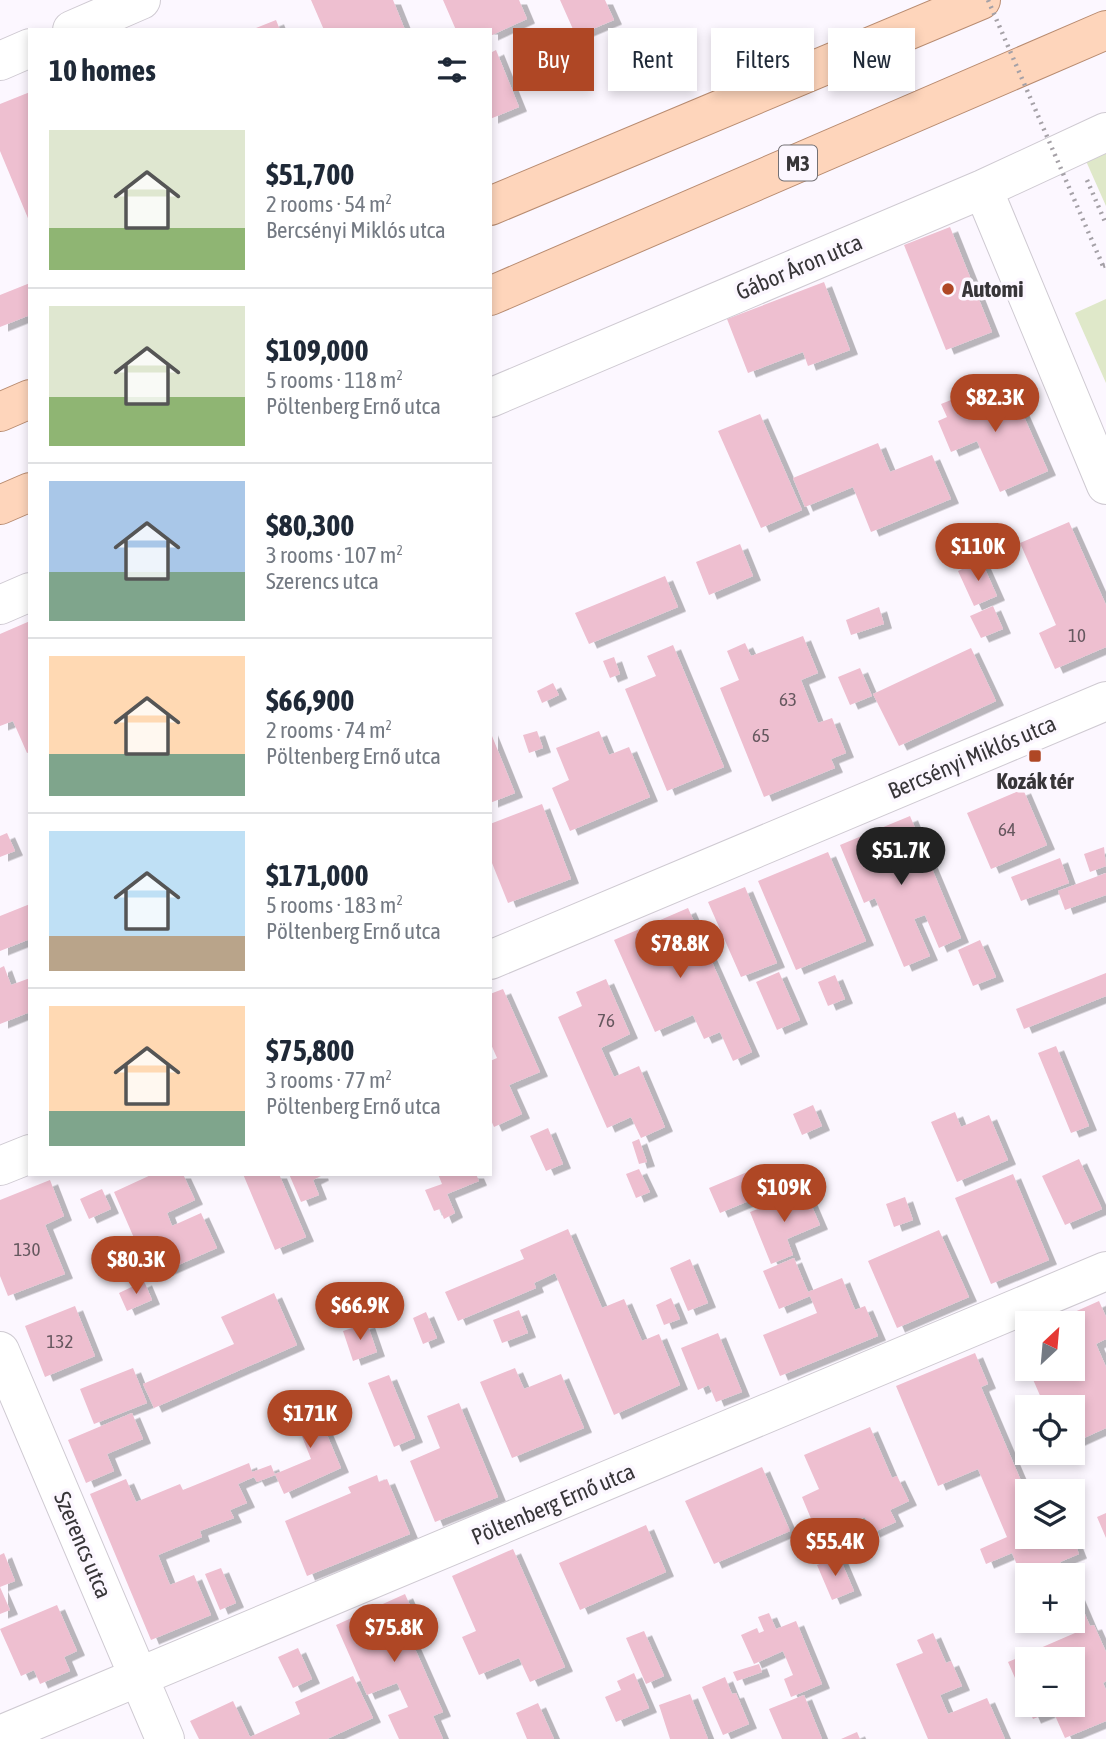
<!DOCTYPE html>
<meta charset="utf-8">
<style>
:root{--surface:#fff;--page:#f2f2f3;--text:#1f2937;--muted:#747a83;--line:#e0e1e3;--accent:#af4725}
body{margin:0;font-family:"Asap Condensed",sans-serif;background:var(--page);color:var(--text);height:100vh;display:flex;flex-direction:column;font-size:26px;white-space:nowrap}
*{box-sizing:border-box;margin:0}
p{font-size:23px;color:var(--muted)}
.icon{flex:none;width:38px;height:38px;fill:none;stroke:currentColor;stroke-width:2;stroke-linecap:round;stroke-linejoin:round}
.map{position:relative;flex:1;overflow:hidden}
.drawer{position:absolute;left:28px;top:28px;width:464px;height:1148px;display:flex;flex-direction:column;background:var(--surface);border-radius:0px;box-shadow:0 4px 10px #0003}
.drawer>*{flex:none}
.banner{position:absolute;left:513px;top:28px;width:488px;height:63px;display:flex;gap:14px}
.needle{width:46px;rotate:26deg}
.fabs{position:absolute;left:1015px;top:1311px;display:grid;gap:14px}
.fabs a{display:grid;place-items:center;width:70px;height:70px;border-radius:0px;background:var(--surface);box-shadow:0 4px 10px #0003;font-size:35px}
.price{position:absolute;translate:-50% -60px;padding:0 16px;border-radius:24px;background:var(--accent);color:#fff;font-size:23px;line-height:46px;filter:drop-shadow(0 2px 4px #0008)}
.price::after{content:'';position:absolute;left:50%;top:42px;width:21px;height:16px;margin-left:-10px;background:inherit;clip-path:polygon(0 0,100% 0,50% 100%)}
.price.on{background:#222;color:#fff}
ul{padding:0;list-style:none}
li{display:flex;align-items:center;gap:21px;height:175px;padding:0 21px}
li+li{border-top:2px solid var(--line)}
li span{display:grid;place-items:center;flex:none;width:196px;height:140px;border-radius:0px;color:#555}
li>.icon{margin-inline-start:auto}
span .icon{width:84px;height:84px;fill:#fffc;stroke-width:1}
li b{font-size:30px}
h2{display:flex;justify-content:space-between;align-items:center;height:84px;padding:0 21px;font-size:30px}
.tag{padding:0 24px;border-radius:0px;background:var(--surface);box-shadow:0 4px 10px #0003;font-size:24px;line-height:63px}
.tag.on{background:var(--accent);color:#fff}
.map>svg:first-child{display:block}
.green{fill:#dfe8c9}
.building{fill:#eebfd0;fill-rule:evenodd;filter:url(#shadow)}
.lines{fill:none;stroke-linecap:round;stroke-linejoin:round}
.minor-casing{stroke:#cfcad2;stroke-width:40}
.major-casing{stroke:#b88b70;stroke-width:40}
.path{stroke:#a5a1a7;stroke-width:4.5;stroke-dasharray:2 5;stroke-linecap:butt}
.minor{stroke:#fff;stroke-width:38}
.major{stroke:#fed5bb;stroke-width:38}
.path-bridge{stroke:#a5a1a7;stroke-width:4.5;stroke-dasharray:2 5;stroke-linecap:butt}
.poi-dot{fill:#af4725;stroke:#fcf7ff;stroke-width:2.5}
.labels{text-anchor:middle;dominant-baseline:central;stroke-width:7;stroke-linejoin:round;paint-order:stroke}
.number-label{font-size:19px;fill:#66585f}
.shield{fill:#fcf7ff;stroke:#737074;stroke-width:2}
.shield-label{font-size:21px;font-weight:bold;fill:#383639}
.street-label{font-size:23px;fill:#383639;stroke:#fcf7ff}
.poi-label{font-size:23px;font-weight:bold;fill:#383639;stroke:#fcf7ff;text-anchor:start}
</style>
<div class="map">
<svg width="1106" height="1739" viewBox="0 0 1106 1739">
<defs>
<filter id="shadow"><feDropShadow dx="8" dy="4.5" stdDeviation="0" flood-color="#0004"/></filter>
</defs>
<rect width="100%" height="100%" fill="#fcf7ff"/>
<path class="green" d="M1106 153V206L1086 161Z
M1106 299V383L1075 313Z"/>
<path class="building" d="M311 0H393L405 30H324Z
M443 0H519L527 19 490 36V30H456Z
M560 0H605L614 20 576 36Z
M276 20 280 30H251Z
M496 50 519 107 490 119V53Z
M30 92V223L0 151V104Z
M950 227 992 332 946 350 904 245Z
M824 282 850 350 808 366 803 352 748 373 727 319Z
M30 283V315L0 327V295Z
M1006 376 1048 471 1000 492 977 441 951 452 938 421 947 417 941 404 966 394 977 420 989 415 977 389Z
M760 414 802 510 761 528 718 431Z
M878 443 890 472 932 455 951 499 871 532 853 487 805 507 793 478Z
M1069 522 1106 605V647L1055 669 1039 633 1056 625 1020 543Z
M740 544 753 576 709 595 696 562Z
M981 560 997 596 974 606 958 571Z
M665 576 678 607 589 644 575 613Z
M993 606 1003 629 981 638 970 616Z
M879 607 884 624 851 635 846 620Z
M30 621V752L27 753 13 721 0 726V634Z
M803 636 818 673 801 680 818 723 832 718 846 753 831 759 835 768 764 797 720 688 739 680 727 651 745 643 751 656Z
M673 645 724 767 667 791 625 689 656 676 647 656Z
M971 648 996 701 899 746 873 694Z
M614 657 620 674 610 678 603 661Z
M860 668 872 696 850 705 838 677Z
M553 683 559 695 542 703 537 691Z
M490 731 515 793 490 803Z
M537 731 543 748 529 753 523 735Z
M599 731 609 755 629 747 650 797 570 831 552 788 569 780 556 748Z
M1023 789 1047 845 991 869 967 813Z
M542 804 571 879 508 903 490 858V824Z
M910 816 961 938 939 948 925 915 914 919 930 956 904 967 875 898 864 903 840 845Z
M7 833 15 851 0 857V836Z
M1104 847 1106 866 1090 872 1084 854Z
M828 852 866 941 796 970 758 881Z
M1060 858 1069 883 1021 901 1011 877Z
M1106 873V895L1065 910 1058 891Z
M745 887 777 963 741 977 708 902Z
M30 904V939L0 951V916Z
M688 908 752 1052 733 1061 720 1032 704 1039 693 1015 655 1032 614 940Z
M980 940 996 977 973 986 958 950Z
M4 966 11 985 30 978V1012L0 1024V968Z
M779 972 800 1020 777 1030 756 982Z
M1106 973V996L1024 1029 1016 1009Z
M835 975 845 999 828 1006 818 982Z
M606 979 630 1034 601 1048 614 1077 639 1066 665 1127 641 1138 631 1117 607 1128 558 1017 582 1006 576 992Z
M503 989 540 1072 509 1085 522 1114 494 1127 490 1118V1061L497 1058 490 1042V994Z
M1056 1046 1089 1126 1071 1133 1038 1053Z
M813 1105 822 1126 802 1135 793 1114Z
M955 1112 961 1127 989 1115 1008 1160 957 1182 931 1122Z
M548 1128 563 1164 546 1171 530 1136Z
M639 1139 647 1162 639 1164 632 1142Z
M1079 1159 1102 1209 1065 1225 1042 1176Z
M639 1169 650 1192 636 1198 626 1174Z
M752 1170 763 1195 720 1213 709 1188Z
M153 1174H183L195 1200 167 1213 172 1226 201 1213 217 1248 151 1277 114 1192Z
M243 1174H279L306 1237 275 1250Z
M289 1174H320L321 1176 313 1180 319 1195 301 1202Z
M438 1174H476L479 1181 447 1194 455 1213 444 1219 440 1209 434 1211 425 1190 442 1184Z
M1013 1174 1049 1260 991 1284 955 1198Z
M50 1180 64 1216 45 1225 65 1274 8 1296 0 1276V1200Z
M102 1189 111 1209 89 1219 80 1199Z
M805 1190 820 1225 787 1239 793 1255 771 1264 750 1212Z
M905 1197 913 1220 894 1227 886 1204Z
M568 1229 602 1308 624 1299 642 1341 659 1334 680 1385 614 1415 555 1273 534 1283 536 1288 458 1321 445 1292 524 1259 520 1250Z
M939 1230 969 1297 897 1328 868 1261Z
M794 1258 808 1292 842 1278 855 1310 865 1306 878 1336 780 1376 763 1335 817 1313 810 1296 779 1309 763 1271Z
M690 1259 708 1303 688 1311 670 1268Z
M144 1281 152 1300 127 1311 119 1293Z
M274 1293 297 1345 154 1408 143 1384 234 1344 221 1317Z
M671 1298 680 1319 664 1325 656 1305Z
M1099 1301 1106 1317V1339L1096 1344 1106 1367V1428L1073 1443V1407H1045L1028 1368H1073V1323H1050Z
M75 1306 95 1356 45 1377 25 1326Z
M519 1310 528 1333 502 1343 493 1320Z
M426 1312 437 1338 423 1344 413 1318Z
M367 1323 377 1352 353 1361 343 1331Z
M718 1333 742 1392 716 1402 709 1385 698 1390 681 1348Z
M1027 1333V1366L1015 1338Z
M975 1353 988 1384 981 1387 1027 1495V1499L1015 1504 1032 1545 1050 1536H1072L1079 1554 1060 1562 1064 1570 1053 1575H1043L1039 1566 1021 1574 1012 1553 986 1564 980 1549 1007 1537 978 1469 938 1486 896 1386Z
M133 1368 147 1403 94 1424 80 1389Z
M515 1368 524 1389 561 1374 584 1428 512 1458 480 1382Z
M389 1375 415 1438 394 1447 368 1383Z
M311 1397 341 1468 284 1494 275 1474 311 1459 290 1406Z
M459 1403 498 1497 435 1522 410 1461 440 1448 427 1416Z
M132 1413 143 1439 107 1454 114 1471 86 1483 68 1440Z
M870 1427 892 1478 897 1476 909 1501 890 1510 896 1522 872 1533 865 1517 819 1538 802 1497 819 1489 804 1455Z
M249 1463 252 1472 271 1465 275 1475 257 1482 254 1477 238 1484 247 1503 230 1510 234 1518 200 1531 202 1537 158 1555 170 1585 194 1575 211 1615 151 1640 90 1494 126 1479 136 1502 180 1484 183 1490Z
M762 1467 790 1531 714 1564 685 1501Z
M377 1475 379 1482 387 1479 410 1534 307 1576 285 1521 351 1493 348 1487Z
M1106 1513V1538L1097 1517Z
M646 1525 666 1572 580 1610 559 1563Z
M513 1549 565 1667 530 1682 519 1658 479 1675 462 1637 476 1631 452 1576Z
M4 1553 15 1581 0 1587 10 1610 0 1614V1555Z
M839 1556 854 1591 832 1600 817 1565Z
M221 1568 236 1603 220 1610 205 1574Z
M1075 1591 1090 1626 1094 1625 1106 1652V1681L1103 1683 1106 1690V1721L1065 1738 1053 1711 1033 1719 1008 1662 1075 1633 1070 1620H1073V1592ZM1027 1659H1073V1704H1027Z
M405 1594 424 1637 412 1642 443 1712 433 1716 443 1739H399L388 1715 408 1707 397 1683 367 1695 336 1625Z
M57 1605 77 1651 64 1657 70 1671 40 1684 34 1670 21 1676 0 1629Z
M769 1613 776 1629 796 1621 822 1684 791 1697 784 1679 793 1675 783 1651 754 1664 741 1635 757 1628 759 1633 764 1631 758 1617Z
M644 1631 664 1676 646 1684 626 1638Z
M933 1633 946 1663 951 1661 962 1686 940 1695 948 1714 987 1698 1005 1739H928L896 1664 923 1653 917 1640Z
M298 1648 312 1679 293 1688 278 1657Z
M759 1664 762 1672 737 1681 733 1672Z
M634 1673 649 1708 616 1722 605 1697 621 1690 617 1681Z
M353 1676 373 1718 327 1739H199L190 1721 233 1701 250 1737 300 1714 295 1702Z
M725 1677 732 1694 736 1693 749 1724 723 1735 702 1687Z
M690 1694 708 1739H670L659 1705Z
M804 1695 822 1739H782L769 1709Z
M538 1703 554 1739H527L516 1713Z
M857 1732 860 1739H841Z"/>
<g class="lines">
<g class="minor-casing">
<path id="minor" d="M72 30 141 0
M0 61 30 48
M983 189 1106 485
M490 398 983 189 1106 132
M0 605 30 592
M490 960 1106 701
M0 1166 30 1154
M0 1351 165 1739
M0 1735 1106 1271"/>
</g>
<g class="major-casing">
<path id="major" d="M490 206 981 0
M490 296 1106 30
M0 412 30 399
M0 505 30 492"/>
</g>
<path class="path" d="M1087 180 1106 224
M1103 266 1106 265"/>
<use href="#minor" class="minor"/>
<use href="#major" class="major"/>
<path class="path-bridge" d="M988 0 1103 266"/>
</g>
<g class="poi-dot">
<circle cx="948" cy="289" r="7"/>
<rect x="1028" y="749" width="14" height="14" rx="3.5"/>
</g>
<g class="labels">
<g class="number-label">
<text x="1077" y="635">10</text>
<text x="788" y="699">63</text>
<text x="761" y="735">65</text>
<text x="1007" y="829">64</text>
<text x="606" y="1020">76</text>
<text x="27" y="1249">130</text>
<text x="60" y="1341">132</text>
</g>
<rect class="shield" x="779" y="145.5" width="38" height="35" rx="5"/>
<g class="shield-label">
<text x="798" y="163">M3</text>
</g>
<g class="street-label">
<text transform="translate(799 267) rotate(-23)">Gábor Áron utca</text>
<text transform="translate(972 757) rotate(-23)">Bercsényi Miklós utca</text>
<text transform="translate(553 1504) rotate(-23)">Pöltenberg Ernő utca</text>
<text transform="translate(83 1545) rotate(67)">Szerencs utca</text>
</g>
<g class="poi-label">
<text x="962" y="289">Automi</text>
<text x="1035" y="781" text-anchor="middle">Kozák tér</text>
</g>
</g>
</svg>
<div class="fabs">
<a><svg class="needle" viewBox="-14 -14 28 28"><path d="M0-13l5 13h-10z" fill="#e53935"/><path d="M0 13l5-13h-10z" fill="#747a83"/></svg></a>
<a><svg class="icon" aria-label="locate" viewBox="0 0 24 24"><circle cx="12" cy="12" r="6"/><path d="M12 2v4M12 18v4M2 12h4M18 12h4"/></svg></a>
<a><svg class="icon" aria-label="layers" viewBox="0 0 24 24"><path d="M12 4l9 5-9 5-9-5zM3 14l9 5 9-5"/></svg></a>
<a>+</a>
<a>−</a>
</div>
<b class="price" style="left:995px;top:434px">$82.3K</b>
<b class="price" style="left:978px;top:583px">$110K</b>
<b class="price on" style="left:901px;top:887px">$51.7K</b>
<b class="price" style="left:680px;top:980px">$78.8K</b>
<b class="price" style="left:784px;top:1224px">$109K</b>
<b class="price" style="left:136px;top:1296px">$80.3K</b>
<b class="price" style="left:360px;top:1342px">$66.9K</b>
<b class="price" style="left:310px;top:1450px">$171K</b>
<b class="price" style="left:835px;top:1578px">$55.4K</b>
<b class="price" style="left:394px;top:1664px">$75.8K</b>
<div class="banner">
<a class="tag on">Buy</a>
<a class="tag">Rent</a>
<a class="tag">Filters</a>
<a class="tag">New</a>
</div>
<section class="drawer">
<h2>10 homes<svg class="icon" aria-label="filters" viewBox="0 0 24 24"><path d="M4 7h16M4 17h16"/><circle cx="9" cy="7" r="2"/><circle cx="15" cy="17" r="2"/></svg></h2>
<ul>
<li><span style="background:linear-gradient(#dfe7d0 70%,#8fb573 0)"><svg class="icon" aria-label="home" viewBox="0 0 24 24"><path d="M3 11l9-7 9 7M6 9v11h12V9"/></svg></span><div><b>$51,700</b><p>2 rooms · 54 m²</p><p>Bercsényi Miklós utca</p></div></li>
<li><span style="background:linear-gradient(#dfe7d0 65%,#8fb573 0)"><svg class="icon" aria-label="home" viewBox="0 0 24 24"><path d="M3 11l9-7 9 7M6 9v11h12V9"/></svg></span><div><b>$109,000</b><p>5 rooms · 118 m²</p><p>Pöltenberg Ernő utca</p></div></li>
<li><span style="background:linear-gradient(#a9c7e8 65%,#7fa58c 0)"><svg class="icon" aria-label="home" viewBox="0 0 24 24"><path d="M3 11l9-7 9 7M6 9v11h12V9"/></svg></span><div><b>$80,300</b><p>3 rooms · 107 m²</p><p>Szerencs utca</p></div></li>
<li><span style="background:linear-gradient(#ffd9b3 70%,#7fa58c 0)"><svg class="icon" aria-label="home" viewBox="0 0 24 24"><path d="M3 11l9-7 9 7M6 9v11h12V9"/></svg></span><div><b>$66,900</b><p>2 rooms · 74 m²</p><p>Pöltenberg Ernő utca</p></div></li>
<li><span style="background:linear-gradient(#bfe0f5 75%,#b9a48a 0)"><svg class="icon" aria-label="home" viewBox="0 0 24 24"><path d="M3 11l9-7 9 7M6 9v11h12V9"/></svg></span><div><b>$171,000</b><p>5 rooms · 183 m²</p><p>Pöltenberg Ernő utca</p></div></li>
<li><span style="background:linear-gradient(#ffd9b3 75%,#7fa58c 0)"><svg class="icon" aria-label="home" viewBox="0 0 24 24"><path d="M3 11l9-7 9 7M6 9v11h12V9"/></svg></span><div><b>$75,800</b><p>3 rooms · 77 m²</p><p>Pöltenberg Ernő utca</p></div></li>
</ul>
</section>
</div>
